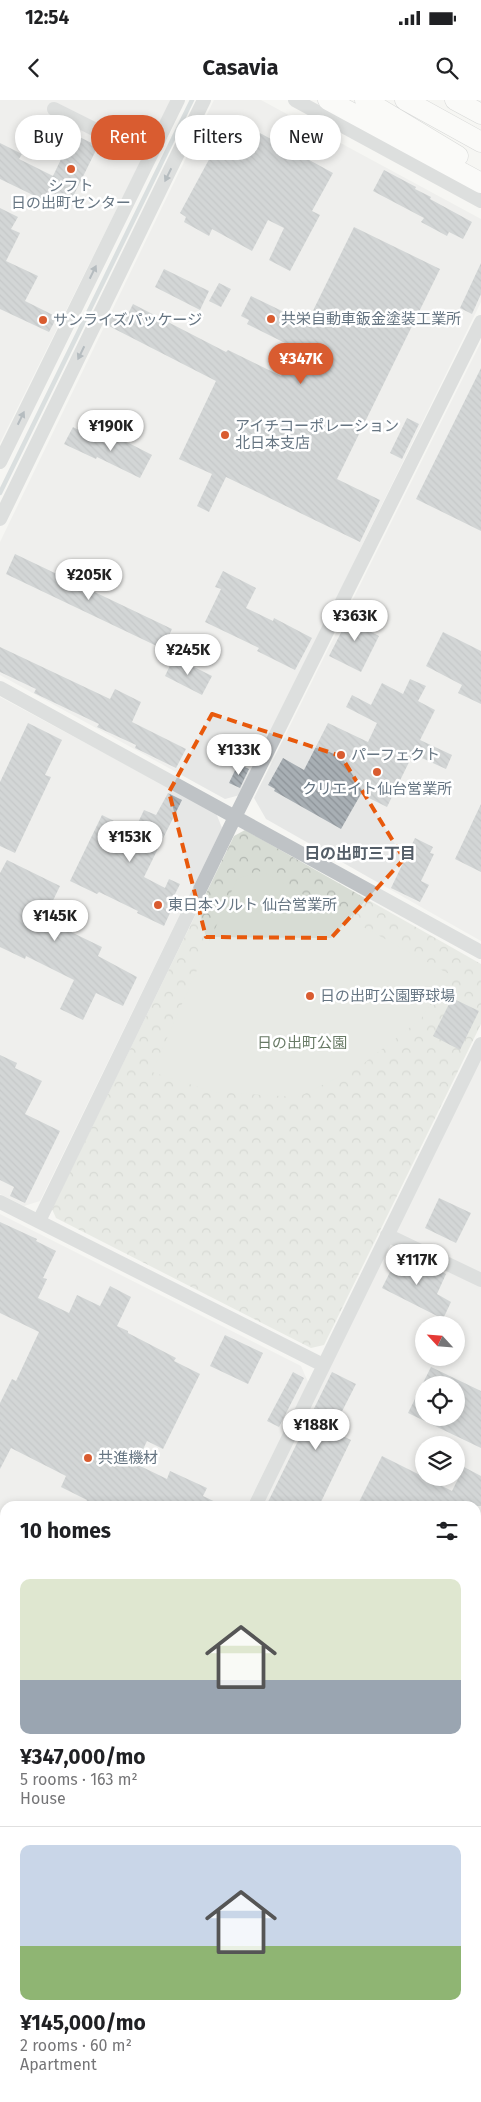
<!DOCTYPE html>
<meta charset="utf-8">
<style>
:root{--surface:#fff;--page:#f2f2f2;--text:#202124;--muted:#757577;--line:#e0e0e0;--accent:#d95c30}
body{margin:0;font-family:"Fira Sans","Noto Sans JP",sans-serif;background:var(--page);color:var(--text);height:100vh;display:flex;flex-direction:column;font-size:19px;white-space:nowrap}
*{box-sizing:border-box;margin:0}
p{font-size:16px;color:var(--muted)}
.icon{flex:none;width:28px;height:28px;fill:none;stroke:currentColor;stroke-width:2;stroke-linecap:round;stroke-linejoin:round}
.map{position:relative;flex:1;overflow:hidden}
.details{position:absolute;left:0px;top:1401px;width:481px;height:601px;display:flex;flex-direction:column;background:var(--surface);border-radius:15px 15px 0 0;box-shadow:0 2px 8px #0003}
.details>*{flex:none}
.guide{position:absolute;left:15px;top:15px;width:451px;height:45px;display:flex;gap:10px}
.needle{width:32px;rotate:296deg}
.fabs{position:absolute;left:415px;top:1216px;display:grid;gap:10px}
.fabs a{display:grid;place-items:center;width:50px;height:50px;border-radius:50%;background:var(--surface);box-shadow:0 2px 8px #0003;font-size:25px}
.price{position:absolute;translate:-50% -42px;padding:0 11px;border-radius:18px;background:#fff;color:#222;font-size:16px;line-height:32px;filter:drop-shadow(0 1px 2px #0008)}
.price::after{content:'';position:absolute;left:50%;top:30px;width:15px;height:11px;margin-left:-8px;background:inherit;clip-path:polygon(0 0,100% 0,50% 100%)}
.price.active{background:var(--accent);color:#fff}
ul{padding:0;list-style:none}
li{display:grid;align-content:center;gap:10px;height:265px;padding:0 20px}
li+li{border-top:1px solid var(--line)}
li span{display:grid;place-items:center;height:155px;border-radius:10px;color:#555}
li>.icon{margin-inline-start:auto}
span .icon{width:90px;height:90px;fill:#fffc;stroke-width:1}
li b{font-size:21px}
h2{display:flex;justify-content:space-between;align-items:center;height:60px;padding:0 20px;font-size:21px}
.chip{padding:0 18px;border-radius:22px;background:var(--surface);box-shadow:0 2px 8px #0003;font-size:18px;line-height:45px}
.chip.active{background:var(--accent);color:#fff}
.status{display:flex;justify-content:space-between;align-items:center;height:35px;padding:0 25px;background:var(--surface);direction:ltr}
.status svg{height:14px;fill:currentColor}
header{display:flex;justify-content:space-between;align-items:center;height:65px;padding:0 20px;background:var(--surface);font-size:22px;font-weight:700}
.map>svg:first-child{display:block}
.built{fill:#e6e7e6;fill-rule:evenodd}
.park{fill:url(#park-crowns)}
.garden{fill:#d7dcd4}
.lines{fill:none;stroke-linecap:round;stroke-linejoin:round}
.stream{stroke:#b9c3c8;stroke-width:4.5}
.building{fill:url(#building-back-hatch);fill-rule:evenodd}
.highway-casing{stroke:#b4b7ba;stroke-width:21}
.minor{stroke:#bfc3c6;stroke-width:14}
.highway{stroke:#fff;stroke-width:20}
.oneway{fill:#667582}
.marked{fill:none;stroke:#e8590c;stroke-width:4;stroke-dasharray:10 6;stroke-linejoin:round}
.poi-dot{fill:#d95c30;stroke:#fff;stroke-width:2}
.labels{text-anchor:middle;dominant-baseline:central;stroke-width:5;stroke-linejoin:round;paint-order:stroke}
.poi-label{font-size:15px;fill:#667582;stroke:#fff;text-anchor:start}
.park-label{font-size:15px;fill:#687a65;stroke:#fff}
.neighbourhood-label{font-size:16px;font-weight:bold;fill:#545e68;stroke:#fff}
</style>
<div class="status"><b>12:54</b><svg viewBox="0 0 49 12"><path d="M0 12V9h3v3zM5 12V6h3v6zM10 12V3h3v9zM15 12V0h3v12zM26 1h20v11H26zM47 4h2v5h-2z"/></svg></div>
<header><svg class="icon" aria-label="back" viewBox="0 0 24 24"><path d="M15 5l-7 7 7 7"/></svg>Casavia<svg class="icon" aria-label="search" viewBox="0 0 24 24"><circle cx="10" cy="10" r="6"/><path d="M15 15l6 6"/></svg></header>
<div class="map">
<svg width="481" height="2002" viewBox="0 0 481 2002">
<defs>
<pattern id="park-crowns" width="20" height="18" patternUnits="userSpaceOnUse" patternTransform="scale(1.25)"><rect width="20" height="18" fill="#d7dcd4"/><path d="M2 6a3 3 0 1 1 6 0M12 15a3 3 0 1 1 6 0" fill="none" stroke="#b2b7b1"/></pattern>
<pattern id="building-back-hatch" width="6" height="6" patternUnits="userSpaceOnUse" patternTransform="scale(1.25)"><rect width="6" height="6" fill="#a8afb4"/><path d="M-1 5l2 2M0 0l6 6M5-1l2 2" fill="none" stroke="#8d9398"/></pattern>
</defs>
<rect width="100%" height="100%" fill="#f6f6f3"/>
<path class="built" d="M0 0H171L0 343Z
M214 0H261L481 119V202L240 695 225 699 0 575V442Z
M481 242V841L266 719 254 698Z
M0 597 216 713 222 728 40 1101 24 1106 0 1094Z
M481 955V1651L476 1649V1406H261ZM424 1225H456V1258H424ZM424 1285H456V1318H424ZM424 1345H456V1378H424Z
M0 1114 301 1266 308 1282 247 1406H5V1420L0 1418Z
M0 1493 5 1496V1998H328L326 2002H0Z
M481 1889V2002H426L428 1998H476V1898Z"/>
<path class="park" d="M245 730 481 864V924L324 1245 311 1248 56 1118 52 1109 234 736Z"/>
<path class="garden" d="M261 771 449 874 421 919 359 967 298 997 214 992 152 972 237 779Z"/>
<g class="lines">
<path class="stream" d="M0 393 192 0"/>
</g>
<path class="building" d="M236 20 333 73 312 111 320 115 290 171 269 160 284 128 268 120 252 151 212 129 209 136 184 122 186 117 180 113 219 41 223 44Z
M73 34 98 46 66 111 0 79V43L22 54 19 59 53 76Z
M384 70 416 87 415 89 431 97 430 99 472 122 463 139 449 132 447 136 421 122 424 118 373 91Z
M0 108 18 117 11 129 20 133 6 161 38 176 25 201 57 217 49 232 0 209Z
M354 127 440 169 337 379 380 400 360 442 226 377 209 412 197 406 212 374 179 359 216 281 105 224 109 215 124 222 133 204 226 252 228 250 281 276 295 248 247 224 249 220 241 216 251 196 307 223Z
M481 163V194L472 214 460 208Z
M164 169 209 191 200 210 155 187Z
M219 183 231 189 221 207 209 201Z
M481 268V431L416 399Z
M407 318 419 324 402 359 390 353Z
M73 327 112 347 117 337 152 355 140 378 97 357 96 359 64 344Z
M15 454 172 529 163 549 6 474Z
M223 471 256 488 246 508 273 521 274 518 312 538 295 570 257 551 259 548 205 522 221 489 215 487Z
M356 511 374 520 369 531 379 536 361 572 329 556 347 521 350 523Z
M443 532 481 551V604L458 593 462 585 426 566Z
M0 547 110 599 115 589 141 602 132 622 186 649 176 668 135 648 136 645 97 627 99 624 34 593 36 589 0 572Z
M174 557 212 576 202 595 165 576Z
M410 579 426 586 418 601 435 610 420 640 452 655 446 669 413 654 387 707 361 694 341 729 274 691 275 689 268 685 283 658 304 670 328 623 368 642 377 623 346 607 352 595 371 605 382 583 403 594Z
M28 623 62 640 45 675 51 677 15 753 0 746V682Z
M238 664 249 669 240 688 229 683Z
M168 693 182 700 144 777 165 788 169 779 180 784 173 798 176 800 164 826 137 813 138 811 99 792 97 794 70 781 102 715 134 731 144 710 156 715Z
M481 704V772L455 759Z
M415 738 433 747 430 753 434 754 421 781 429 785 420 802 391 788Z
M7 760 60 786 44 819 102 847 98 856 137 877 123 906 96 893 83 920 60 909 74 880 26 856 25 859 0 847V773Z
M452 898 479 911 460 950 433 936Z
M0 955 17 963 15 968 42 981 25 1014 60 1031 25 1103 10 1096 14 1087 0 1080Z
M439 1098 471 1113 456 1143 425 1128Z
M0 1122 37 1139 36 1141 56 1151 43 1178 47 1179 38 1198 69 1213 77 1195 100 1206 110 1186 131 1197 117 1226 128 1231V1233L176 1258 174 1261 200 1274 163 1349 147 1341 136 1364 167 1379 170 1371 207 1388 203 1396 224 1406H122L110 1401 108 1405 104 1402 102 1406H84L87 1400 61 1387 66 1376 11 1348 0 1369V1303L12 1279 16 1281 39 1232 0 1213Z
M399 1154 434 1172 435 1169 446 1174 437 1194 451 1202 443 1219 382 1188Z
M225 1235 263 1253 248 1284 210 1266Z
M431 1267 481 1291V1348L408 1313ZM424 1285H456V1318H424Z
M293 1272 304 1278 279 1327 267 1321Z
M332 1272 356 1284 332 1331 351 1340 319 1406H266Z
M382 1356 452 1391 464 1367 481 1376V1406H357Z"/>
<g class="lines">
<g class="highway-casing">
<path id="highway" d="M328 0 481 83
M365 0 458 56
M405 0 481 42
M455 0 481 14"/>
</g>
<path class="minor" d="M295 0 481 101
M54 9 150 57
M0 362 178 0
M0 419 204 0
M0 588 481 852
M0 1102 323 1265
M39 1121 235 717 481 222
M387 1135 481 1180
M255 1406 481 944
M0 1438 5 1440
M0 1471 5 1473
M476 1674 481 1676
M476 1703 481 1706
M476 1756 481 1746
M476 1838 481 1829
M359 2002 361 1998
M397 2002 399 1998"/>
<use href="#highway" class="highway"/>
</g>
<defs><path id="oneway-solid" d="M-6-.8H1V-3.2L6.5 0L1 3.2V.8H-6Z" transform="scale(1.25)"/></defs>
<g class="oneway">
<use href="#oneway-solid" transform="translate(168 75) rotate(116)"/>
<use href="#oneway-solid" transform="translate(93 172) rotate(-64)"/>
<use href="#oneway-solid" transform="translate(81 253) rotate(116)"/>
<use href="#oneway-solid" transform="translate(21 318) rotate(-64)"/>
</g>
<path d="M0 0H481V2002H0ZM212 614 341 656 404 759 331 838 206 837 169 692Z" fill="#f6f6f3" fill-opacity=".55" fill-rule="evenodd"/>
<path class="marked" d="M212 614 341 656 404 759 331 838 206 837 169 692Z"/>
<g class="poi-dot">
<circle cx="71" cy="69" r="5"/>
<circle cx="271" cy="219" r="5"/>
<circle cx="43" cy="220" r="5"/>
<circle cx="225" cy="335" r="5"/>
<circle cx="341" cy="655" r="5"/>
<circle cx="377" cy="672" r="5"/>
<circle cx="158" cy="805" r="5"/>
<circle cx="310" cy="896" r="5"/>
<circle cx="88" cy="1358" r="5"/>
</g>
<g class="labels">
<g class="poi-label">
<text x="71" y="86" text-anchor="middle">シフト<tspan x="71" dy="17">日の出町センター</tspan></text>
<text x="281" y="219">共栄自動車鈑金塗装工業所</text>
<text x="53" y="220">サンライズパッケージ</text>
<text x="235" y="326">アイチコーポレーション<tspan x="235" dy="17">北日本支店</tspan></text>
<text x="351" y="655">パーフェクト</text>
<text x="377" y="689" text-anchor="middle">クリエイト仙台営業所</text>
<text x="168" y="805">東日本ソルト 仙台営業所</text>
<text x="320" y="896">日の出町公園野球場</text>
<text x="98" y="1358">共進機材</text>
</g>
<g class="park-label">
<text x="302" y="943">日の出町公園</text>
</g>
<g class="neighbourhood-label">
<text x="360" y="753">日の出町三丁目</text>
</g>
</g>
</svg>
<div class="fabs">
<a><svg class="needle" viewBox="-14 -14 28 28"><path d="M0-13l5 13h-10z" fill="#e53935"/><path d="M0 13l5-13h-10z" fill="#757577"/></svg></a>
<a><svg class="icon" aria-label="locate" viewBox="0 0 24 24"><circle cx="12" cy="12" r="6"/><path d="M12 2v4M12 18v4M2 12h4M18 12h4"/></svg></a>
<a><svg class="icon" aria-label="layers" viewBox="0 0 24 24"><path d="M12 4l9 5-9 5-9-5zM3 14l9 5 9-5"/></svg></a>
</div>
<b class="price active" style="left:301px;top:285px">¥347K</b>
<b class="price" style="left:111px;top:352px">¥190K</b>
<b class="price" style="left:89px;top:501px">¥205K</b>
<b class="price" style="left:355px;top:542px">¥363K</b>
<b class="price" style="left:188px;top:576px">¥245K</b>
<b class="price" style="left:239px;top:676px">¥133K</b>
<b class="price" style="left:130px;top:763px">¥153K</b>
<b class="price" style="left:55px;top:842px">¥145K</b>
<b class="price" style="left:417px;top:1186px">¥117K</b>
<b class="price" style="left:316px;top:1351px">¥188K</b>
<div class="guide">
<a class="chip">Buy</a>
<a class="chip active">Rent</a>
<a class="chip">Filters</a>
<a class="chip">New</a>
</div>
<section class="details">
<h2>10 homes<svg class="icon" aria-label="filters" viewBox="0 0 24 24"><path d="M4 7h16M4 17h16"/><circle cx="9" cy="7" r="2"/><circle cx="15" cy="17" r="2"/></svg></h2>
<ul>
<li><span style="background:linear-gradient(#dfe7d0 65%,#9aa5b1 0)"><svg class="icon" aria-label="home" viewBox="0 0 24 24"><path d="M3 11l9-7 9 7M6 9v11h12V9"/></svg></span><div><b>¥347,000/mo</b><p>5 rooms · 163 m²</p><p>House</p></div></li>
<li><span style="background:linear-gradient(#c9d6e8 65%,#8fb573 0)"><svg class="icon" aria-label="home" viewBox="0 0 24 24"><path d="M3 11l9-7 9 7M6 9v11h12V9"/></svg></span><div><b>¥145,000/mo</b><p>2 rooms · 60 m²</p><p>Apartment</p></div></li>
</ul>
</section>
</div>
